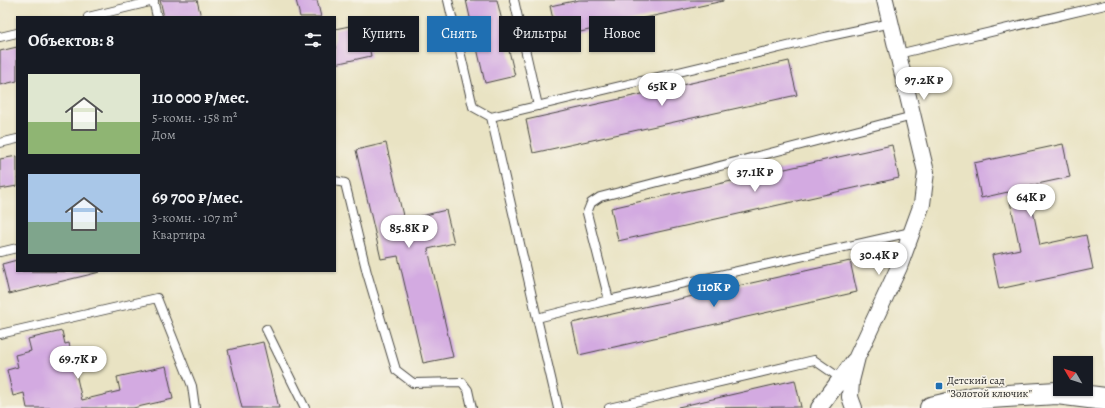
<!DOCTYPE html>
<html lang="ru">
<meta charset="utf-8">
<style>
:root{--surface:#171b24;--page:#242831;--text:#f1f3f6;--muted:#9ea1a6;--accent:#1f6fb2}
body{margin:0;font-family:Alegreya,serif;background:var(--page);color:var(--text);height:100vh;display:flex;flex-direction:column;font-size:15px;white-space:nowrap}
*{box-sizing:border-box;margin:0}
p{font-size:13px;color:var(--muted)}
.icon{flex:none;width:22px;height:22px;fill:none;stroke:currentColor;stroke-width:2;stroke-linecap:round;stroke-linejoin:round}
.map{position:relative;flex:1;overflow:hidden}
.panel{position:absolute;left:16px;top:16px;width:320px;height:256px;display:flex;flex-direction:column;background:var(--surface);border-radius:0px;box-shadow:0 1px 3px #0004}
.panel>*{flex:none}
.top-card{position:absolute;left:348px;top:16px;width:380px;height:36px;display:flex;gap:8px}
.needle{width:26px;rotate:309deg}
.controls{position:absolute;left:1053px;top:356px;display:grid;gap:8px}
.controls a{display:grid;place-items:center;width:40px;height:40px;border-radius:0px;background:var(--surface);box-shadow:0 1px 3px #0004;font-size:20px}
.price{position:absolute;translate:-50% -34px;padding:0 9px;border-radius:14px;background:#fff;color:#222;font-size:13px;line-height:26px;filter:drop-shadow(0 1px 2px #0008)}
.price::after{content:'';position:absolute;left:50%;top:24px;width:12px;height:9px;margin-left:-6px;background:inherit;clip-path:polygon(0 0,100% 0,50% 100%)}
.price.on{background:var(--accent);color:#fff}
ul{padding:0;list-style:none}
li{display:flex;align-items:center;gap:12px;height:100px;padding:0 12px}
li span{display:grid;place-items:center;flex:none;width:112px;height:80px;border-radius:0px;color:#555}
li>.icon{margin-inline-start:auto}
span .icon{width:48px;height:48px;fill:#fffc;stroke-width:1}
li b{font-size:17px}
h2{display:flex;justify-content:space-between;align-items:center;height:48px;padding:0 12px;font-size:17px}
.tag{padding:0 14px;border-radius:0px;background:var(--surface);box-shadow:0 1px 3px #0004;font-size:14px;line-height:36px}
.tag.on{background:var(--accent);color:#fff}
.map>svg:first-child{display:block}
.building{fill:#d3aae1}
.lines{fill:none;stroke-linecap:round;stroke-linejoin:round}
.lane-casing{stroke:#484742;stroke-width:10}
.street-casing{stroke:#484742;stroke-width:18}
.secondary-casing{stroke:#484742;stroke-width:24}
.lane{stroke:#fff;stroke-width:8}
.street{stroke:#fff;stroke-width:16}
.secondary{stroke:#fff;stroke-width:22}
.poi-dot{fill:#1f6fb2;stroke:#f7f3e8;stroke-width:1.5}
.labels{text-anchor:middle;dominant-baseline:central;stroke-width:3;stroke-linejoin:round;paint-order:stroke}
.poi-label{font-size:11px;fill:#2b2b2b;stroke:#f7f3e8;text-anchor:start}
</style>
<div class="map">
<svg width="1105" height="408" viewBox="0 0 1105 408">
<rect width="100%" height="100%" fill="#f7f3e8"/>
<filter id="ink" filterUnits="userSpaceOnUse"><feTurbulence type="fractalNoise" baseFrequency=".025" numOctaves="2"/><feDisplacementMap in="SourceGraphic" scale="8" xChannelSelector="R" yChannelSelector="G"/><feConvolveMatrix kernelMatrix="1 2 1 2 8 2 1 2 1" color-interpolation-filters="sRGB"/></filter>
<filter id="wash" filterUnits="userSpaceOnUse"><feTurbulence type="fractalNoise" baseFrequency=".012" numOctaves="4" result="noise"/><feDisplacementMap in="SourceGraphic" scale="16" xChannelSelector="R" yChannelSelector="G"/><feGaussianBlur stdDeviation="0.9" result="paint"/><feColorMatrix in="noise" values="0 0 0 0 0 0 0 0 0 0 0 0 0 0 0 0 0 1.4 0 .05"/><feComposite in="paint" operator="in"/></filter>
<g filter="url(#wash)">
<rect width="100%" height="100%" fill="#e9e3c3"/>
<g id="blocks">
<path class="building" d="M160 0H197L201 17H164Z
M296 0H317L321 17H300Z
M466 0H497L515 76 485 83Z
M579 0H723V1L557 37 550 6Z
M364 23 371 56 335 64V29Z
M17 47V81L0 85V51Z
M789 61 797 95 533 153 526 120Z
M386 143 404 220 446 210 454 243 428 249 453 357 423 363 398 256 381 259 356 150Z
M1063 144 1070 177 1028 186 1040 245 1086 235 1093 269 999 289 992 255 1020 249 1008 192 981 198 974 163Z
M892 145 899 178 618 241 611 208Z
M17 156V186L0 189V159Z
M17 260V271L100 272 9 294 2 264Z
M850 261 857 292 579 355 572 323Z
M62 331 65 344 69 343 82 400 120 391 117 377 166 366 173 399 133 408H27L24 393 13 396 7 370 18 367 15 355 31 351 28 339Z
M263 342 279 408H242L228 350Z
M795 380 801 407 678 408V407Z"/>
</g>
</g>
<g filter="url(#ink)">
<use href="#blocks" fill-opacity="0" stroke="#484742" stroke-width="1"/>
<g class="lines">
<g class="lane-casing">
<path id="lane" d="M153 0 157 17
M448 0 473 107 491 117
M514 0 538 106
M88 17 154 1
M891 23 825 37 491 117 537 318 609 300 911 232
M0 37 17 33
M898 54 1105 5
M0 143 17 139
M335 181 345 183 367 273 396 370 413 383 462 382 468 390 472 408
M0 252 17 248
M609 300 587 213 591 203 600 197 913 116
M537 318 558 408
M266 329 305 408
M0 334 157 298 192 386 195 408
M609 408 814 360 840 378"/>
</g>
<g class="street-casing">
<path id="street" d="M819 408 854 361
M854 408 850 397 851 381 857 357 899 267 922 204 926 172 885 0"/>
</g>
<g class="secondary-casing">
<path id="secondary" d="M931 408 974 398 1057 393 1105 399"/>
</g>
<use href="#lane" class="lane"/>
<use href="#street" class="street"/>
<use href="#secondary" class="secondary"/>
</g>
</g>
<rect class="poi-dot" x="935" y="382" width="8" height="8" rx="2"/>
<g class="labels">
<g class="poi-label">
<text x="947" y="380">Детский сад<tspan x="947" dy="13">"Золотой ключик"</tspan></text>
</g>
</g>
</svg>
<div class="controls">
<a><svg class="needle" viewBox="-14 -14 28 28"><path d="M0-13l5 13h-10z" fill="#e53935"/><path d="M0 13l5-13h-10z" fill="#9ea1a6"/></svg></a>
</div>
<b class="price" style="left:924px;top:101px">97.2K ₽</b>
<b class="price" style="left:662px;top:107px">65K ₽</b>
<b class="price" style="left:755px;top:193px">37.1K ₽</b>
<b class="price" style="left:1031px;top:218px">64K ₽</b>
<b class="price" style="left:409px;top:249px">85.8K ₽</b>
<b class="price" style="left:879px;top:276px">30.4K ₽</b>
<b class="price on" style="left:714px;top:308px">110K ₽</b>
<b class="price" style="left:78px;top:380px">69.7K ₽</b>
<div class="top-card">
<a class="tag">Купить</a>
<a class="tag on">Снять</a>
<a class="tag">Фильтры</a>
<a class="tag">Новое</a>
</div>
<section class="panel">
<h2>Объектов: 8<svg class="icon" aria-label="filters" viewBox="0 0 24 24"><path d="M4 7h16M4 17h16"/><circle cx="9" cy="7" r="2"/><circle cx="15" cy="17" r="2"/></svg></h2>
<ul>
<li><span style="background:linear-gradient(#dfe7d0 60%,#8fb573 0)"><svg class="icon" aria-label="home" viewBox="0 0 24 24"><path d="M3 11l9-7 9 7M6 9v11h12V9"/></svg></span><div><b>110 000 ₽/мес.</b><p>5-комн. · 158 m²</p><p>Дом</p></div></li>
<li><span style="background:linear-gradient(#a9c7e8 60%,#7fa58c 0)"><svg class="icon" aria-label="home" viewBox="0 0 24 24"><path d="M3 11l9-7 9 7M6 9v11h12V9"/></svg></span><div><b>69 700 ₽/мес.</b><p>3-комн. · 107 m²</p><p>Квартира</p></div></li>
</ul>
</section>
</div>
